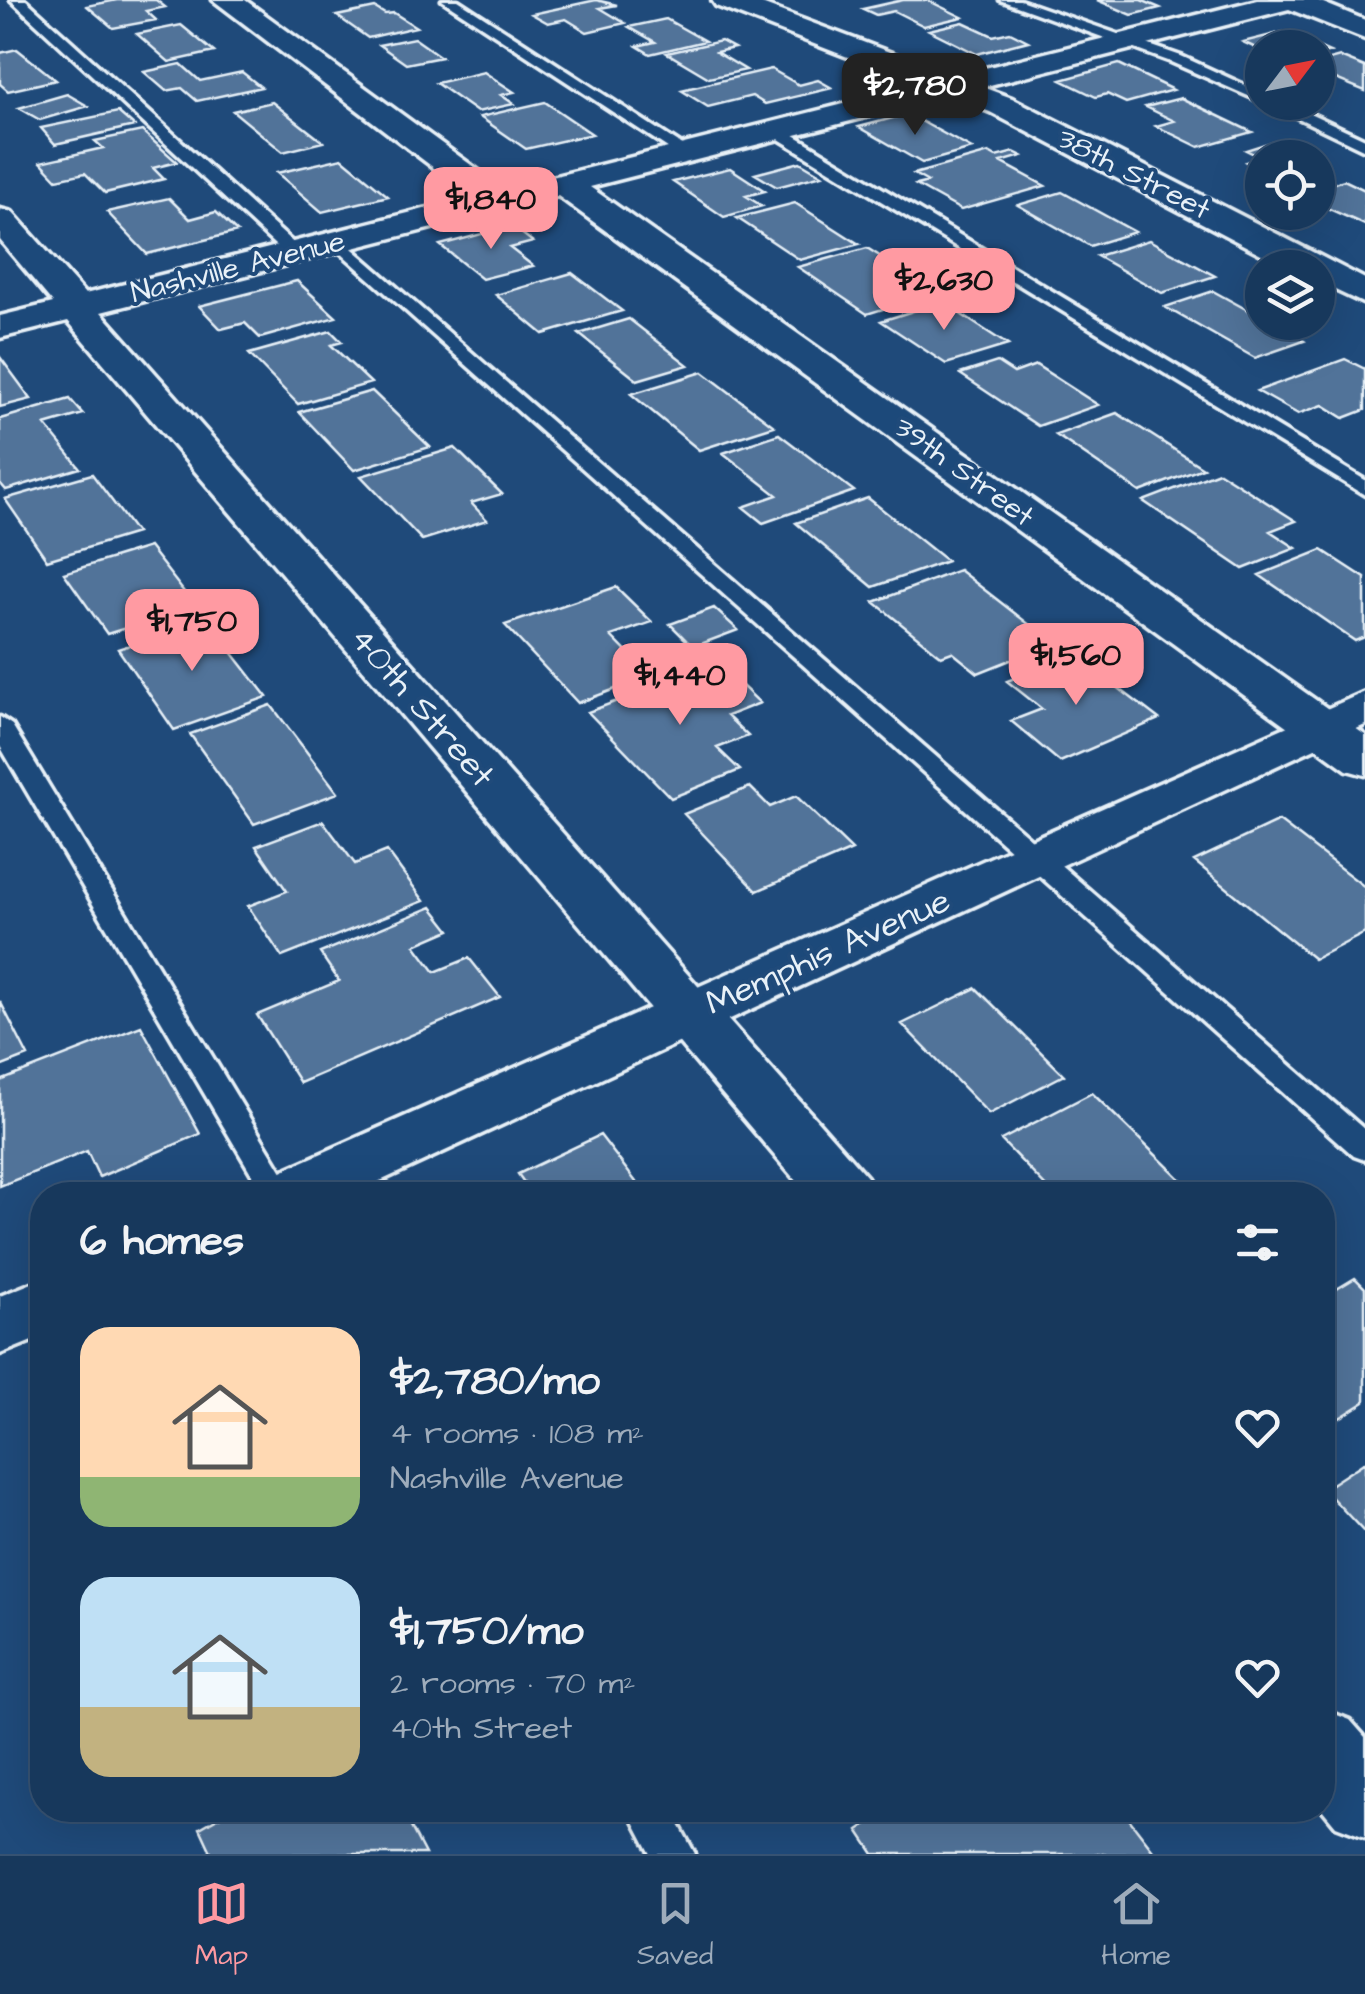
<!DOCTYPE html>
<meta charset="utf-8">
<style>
:root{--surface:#17385c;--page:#244365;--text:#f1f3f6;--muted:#9eacbb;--line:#365272;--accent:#ff9aa2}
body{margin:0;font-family:"Architects Daughter",sans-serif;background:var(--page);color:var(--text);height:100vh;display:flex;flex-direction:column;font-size:38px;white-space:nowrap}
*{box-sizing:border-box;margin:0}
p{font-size:32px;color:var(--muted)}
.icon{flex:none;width:55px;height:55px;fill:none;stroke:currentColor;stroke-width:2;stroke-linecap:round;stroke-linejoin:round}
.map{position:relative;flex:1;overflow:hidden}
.side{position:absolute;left:30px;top:1182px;width:1305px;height:640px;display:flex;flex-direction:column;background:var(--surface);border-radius:40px;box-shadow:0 10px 40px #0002,0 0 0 2px var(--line)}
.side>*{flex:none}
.needle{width:65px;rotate:58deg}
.fabs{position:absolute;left:1245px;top:30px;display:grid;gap:20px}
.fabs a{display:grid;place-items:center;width:90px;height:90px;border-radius:50%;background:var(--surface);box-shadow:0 10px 40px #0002,0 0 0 2px var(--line);font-size:50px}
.price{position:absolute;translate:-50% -85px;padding:0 22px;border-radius:20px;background:var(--accent);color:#111;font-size:32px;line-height:65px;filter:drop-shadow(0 2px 5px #0008)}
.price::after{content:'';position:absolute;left:50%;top:60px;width:30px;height:22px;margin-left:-15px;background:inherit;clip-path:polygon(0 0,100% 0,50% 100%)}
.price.current{background:#222;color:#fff}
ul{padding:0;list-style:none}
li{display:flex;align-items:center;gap:30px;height:250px;padding:0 50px}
li span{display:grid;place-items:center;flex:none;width:280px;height:200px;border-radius:30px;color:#555}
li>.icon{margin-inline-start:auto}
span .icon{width:120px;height:120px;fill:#fffc;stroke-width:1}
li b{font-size:42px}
h2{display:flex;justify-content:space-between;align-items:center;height:120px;padding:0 50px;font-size:42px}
.menu{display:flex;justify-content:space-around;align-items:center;height:140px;border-top:2px solid var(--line);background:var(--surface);font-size:28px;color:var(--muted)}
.menu a{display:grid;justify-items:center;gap:5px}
.menu .current{color:var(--accent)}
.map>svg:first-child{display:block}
.building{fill:#517399;stroke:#e8f1f8;stroke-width:2.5}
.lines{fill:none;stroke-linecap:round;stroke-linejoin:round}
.lane-casing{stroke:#e8f1f8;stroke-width:7}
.street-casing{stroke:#e8f1f8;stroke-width:7}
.secondary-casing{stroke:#e8f1f8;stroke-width:7}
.lane{fill:#1f4a7a;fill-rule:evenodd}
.street{fill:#1f4a7a;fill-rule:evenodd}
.secondary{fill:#1f4a7a;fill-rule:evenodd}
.labels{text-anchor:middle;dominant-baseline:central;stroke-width:8;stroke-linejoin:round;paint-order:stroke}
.far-street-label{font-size:30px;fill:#e8f1f8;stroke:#1f4a7a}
.street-label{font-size:35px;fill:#e8f1f8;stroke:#1f4a7a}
</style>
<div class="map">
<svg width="1365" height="1854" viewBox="0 0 1365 1854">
<rect width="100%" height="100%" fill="#1f4a7a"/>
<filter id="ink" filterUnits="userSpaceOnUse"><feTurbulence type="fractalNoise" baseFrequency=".01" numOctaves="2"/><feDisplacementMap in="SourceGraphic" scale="20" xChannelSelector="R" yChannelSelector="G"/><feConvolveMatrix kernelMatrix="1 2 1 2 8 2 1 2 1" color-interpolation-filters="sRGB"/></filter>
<g filter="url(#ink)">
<path class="building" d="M117 0H156L165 7 146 11 156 20 113 28 87 6Z
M596 0 617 5 600 8 625 23 587 32 566 19 548 23 532 14Z
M903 0H927L962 17 924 26 894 11 876 15 863 9Z
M1097 0H1141L1160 8 1132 15Z
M375 8 385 14 394 13 416 27 368 38 337 16Z
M666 19 705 41 650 54 637 46 655 42 629 27Z
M963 22 993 36 1010 32 1028 41 977 54 929 30Z
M181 25 214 52 169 62 137 34Z
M1283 32 1330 52 1318 56V48H1262V51L1243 42Z
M414 38 441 57 406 64 379 45Z
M721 41 734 48 716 52 746 70 709 78 667 53Z
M17 49 56 80 8 91 0 84V53Z
M1340 57 1365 67V91L1336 79 1325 82 1318 79V63Z
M181 64 200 81 242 72 261 87 197 101 182 88 166 91 144 72Z
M1119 64 1173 90 1126 103 1107 94 1096 97 1061 80Z
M771 69 799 85 818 80 832 88 765 104 752 96 708 107 681 90Z
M484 72 514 92 501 95 514 104 477 112 436 83Z
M67 94 88 106 40 120 19 108Z
M1181 98 1252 132 1199 147 1156 126 1174 121 1146 107Z
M272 102 323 142 283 152 233 111Z
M545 102 592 134 526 149 480 117Z
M118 112 134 126 55 144 41 128Z
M908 114 972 149 922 163 859 127Z
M142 131 177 162 153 168 164 179 105 193 85 173 57 179 41 162 103 148 95 141Z
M1274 141 1308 158H1262V171L1246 162 1262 158 1246 150Z
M1014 152 1022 156 1001 162 1045 186 961 210 916 185 928 182 914 174 989 153 996 157Z
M342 158 388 196 322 212 277 173Z
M800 162 822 175 777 187 755 174Z
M730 168 765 191 746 196 762 206 724 217 673 182Z
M1344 180 1365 190V225L1318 204V188Z
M1062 192 1135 232 1090 246 1018 205Z
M169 198 190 219 216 212 237 232 147 254 107 212Z
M795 203 859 244 800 260 737 218Z
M512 226 533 242 510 248 533 266 482 279 440 245Z
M1149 240 1215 276 1162 293 1097 256Z
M867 248 918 280 896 287 915 299 867 314 798 267Z
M572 273 622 311 543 334 496 295Z
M297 281 336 317 260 338 245 323 221 329 199 306Z
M1213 291 1262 318V322H1270L1304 341 1255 358 1165 307Z
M942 302 1008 345 946 364 881 321Z
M629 319 688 365 637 380 579 334Z
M331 331 342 342 331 345 371 383 298 404 249 354Z
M0 357 31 399 0 407Z
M1345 359 1365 369V410L1344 418 1323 405 1298 414 1257 391Z
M997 362 1014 373 1036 365 1098 405 1038 426 960 374Z
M703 372 774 426 699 450 631 394Z
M372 391 430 447 354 470 299 412Z
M70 399 83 414 45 425 80 468 6 490 0 483V419Z
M1117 413 1203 468 1140 492 1056 435Z
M779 434 854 491 763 523 743 507 777 495 723 453Z
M455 448 502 494 471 503 487 520 422 540 361 476Z
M1219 472 1296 521 1270 531 1296 548 1243 569 1143 501Z
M92 474 136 533 47 560 5 499Z
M868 498 947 561 873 587 796 523Z
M149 547 195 606 107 634 64 573Z
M1322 550 1365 578V637L1355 641 1259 575Z
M959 570 1053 643 978 673 952 652 941 656 874 602Z
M616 587 652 622 611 636 650 676 578 703 505 625Z
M714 608 738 630 693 647 670 624Z
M207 620 267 697 174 730 118 649Z
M1074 654 1159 719 1060 762 1011 721 1042 709 1007 681Z
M718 663 760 703 727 716 748 736 717 748 740 770 671 798 588 712Z
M271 705 338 793 254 824 190 734Z
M750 787 770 807 796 796 852 850 757 891 684 814Z
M323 821 355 864 387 851 424 901 282 957 248 906 287 891 256 846Z
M1279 821 1365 887V933L1314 959 1194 861Z
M432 907 450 930 415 945 435 972 469 958 500 997 300 1083 257 1015 339 981 320 953Z
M976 988 1064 1075 989 1114 902 1024Z
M0 1001 28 1056 0 1067Z
M141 1026 200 1134 99 1177 87 1151 0 1186V1081Z
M1092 1093 1197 1195H1054L1001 1140Z
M600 1135 646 1195H533L518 1174Z
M1355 1278 1365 1288V1402L1322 1429V1298Z
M1365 1462V1533L1324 1489Z
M231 1810H402L425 1854H212L200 1828Z
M888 1810H1122L1156 1854H874L858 1830Z"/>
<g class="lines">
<g class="lane-casing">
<path id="lane" d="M11 0H26L300 249V257H288Z
M442 0H458L694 153 680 156Z
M1000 0H1020L1181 56 1262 93V102L1171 62Z
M1265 102H1286L1365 139V150Z
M769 127H781L1365 480V495L769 133Z
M338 236 1365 1130V1160L1354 1156 332 245 329 241Z
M0 717 12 725 296 1195H264L0 746Z
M628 1810H671L695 1854H651Z"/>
</g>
<g class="street-casing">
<path id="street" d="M213 0H245L504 189 920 85 716 6 712 0H751L953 76 1257 0H1316L1365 20V39L1289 9 982 87 1012 98 1365 279V304L1318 282V268H1288L990 112 949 96 590 187 1365 735V775L1347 770 558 196 101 312 867 1177 876 1195H808L68 321 0 338V316L53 303 0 240V209L12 212 85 294 472 197Z
M1322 1709 1350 1720 1365 1737V1837L1336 1826 1322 1809Z"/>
</g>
<g class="secondary-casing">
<path id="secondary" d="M1365 692V725L350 1195H259L268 1177Z
M42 1279V1337L0 1354V1296Z"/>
</g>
<use href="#lane" class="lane"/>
<use href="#street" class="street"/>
<use href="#secondary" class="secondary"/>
</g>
</g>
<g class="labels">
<g class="far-street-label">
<text transform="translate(1134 174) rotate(27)">38th Street</text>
<text transform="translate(238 267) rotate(-14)">Nashville Avenue</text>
<text transform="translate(964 472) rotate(36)">39th Street</text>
</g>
<g class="street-label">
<text transform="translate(422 707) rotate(49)">40th Street</text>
<text transform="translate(828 952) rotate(-24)">Memphis Avenue</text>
</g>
</g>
</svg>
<div class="fabs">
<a><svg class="needle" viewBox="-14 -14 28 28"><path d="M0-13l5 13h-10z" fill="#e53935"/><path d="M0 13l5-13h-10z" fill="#9eacbb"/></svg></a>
<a><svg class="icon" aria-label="locate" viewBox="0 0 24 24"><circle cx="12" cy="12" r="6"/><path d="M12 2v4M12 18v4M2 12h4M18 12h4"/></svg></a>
<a><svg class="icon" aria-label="layers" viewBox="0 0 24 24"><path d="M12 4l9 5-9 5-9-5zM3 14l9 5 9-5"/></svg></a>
</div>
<b class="price current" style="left:915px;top:138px">$2,780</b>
<b class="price" style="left:491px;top:252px">$1,840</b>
<b class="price" style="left:944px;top:333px">$2,630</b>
<b class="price" style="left:192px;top:674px">$1,750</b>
<b class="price" style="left:1076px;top:708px">$1,560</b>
<b class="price" style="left:680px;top:728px">$1,440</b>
<section class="side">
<h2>6 homes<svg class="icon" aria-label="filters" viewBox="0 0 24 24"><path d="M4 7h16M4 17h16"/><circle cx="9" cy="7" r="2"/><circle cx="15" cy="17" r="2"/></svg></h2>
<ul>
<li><span style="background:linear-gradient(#ffd9b3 75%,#8fb573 0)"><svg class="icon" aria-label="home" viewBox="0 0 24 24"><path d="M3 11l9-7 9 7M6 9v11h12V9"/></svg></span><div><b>$2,780/mo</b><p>4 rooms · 108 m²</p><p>Nashville Avenue</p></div><svg class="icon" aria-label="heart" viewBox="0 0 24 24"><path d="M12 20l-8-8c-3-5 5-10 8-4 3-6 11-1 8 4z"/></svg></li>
<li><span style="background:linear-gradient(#bfe0f5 65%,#c2b280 0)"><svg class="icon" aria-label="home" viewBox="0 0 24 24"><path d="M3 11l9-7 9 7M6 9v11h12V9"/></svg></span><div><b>$1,750/mo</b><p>2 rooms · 70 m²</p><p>40th Street</p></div><svg class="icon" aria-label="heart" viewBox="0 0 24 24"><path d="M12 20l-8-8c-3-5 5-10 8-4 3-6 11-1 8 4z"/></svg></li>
</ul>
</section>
</div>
<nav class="menu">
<a class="current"><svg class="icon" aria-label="map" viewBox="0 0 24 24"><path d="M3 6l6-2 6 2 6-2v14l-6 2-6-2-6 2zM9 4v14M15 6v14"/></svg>Map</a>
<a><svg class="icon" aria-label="saved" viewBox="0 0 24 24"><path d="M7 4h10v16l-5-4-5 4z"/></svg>Saved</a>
<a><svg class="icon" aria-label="home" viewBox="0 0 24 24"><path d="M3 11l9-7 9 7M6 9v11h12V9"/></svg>Home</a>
</nav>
